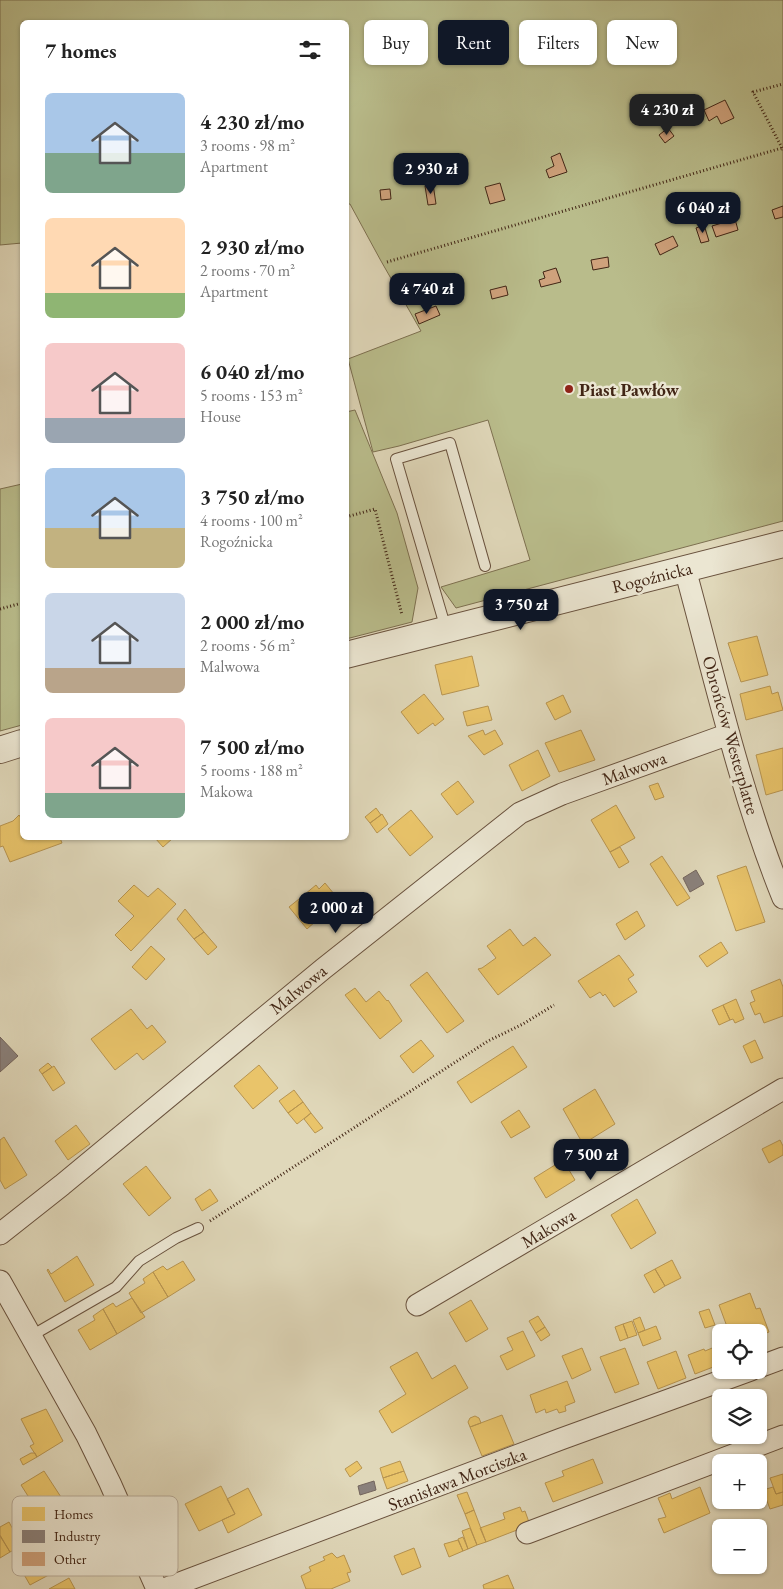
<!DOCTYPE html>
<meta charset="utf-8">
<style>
:root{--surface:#fff;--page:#f6f6f6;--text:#222;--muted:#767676;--accent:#111827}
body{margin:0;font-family:"EB Garamond",serif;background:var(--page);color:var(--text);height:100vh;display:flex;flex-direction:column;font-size:19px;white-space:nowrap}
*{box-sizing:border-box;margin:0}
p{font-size:16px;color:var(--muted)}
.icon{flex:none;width:28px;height:28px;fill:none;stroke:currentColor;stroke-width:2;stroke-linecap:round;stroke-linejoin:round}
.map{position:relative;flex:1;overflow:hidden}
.drawer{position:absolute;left:20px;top:20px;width:329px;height:820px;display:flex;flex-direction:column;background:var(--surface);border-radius:8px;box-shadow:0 1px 4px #0004}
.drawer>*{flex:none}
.hud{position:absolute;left:364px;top:20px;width:344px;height:45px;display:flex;gap:10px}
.tools{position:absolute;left:712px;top:1324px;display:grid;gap:10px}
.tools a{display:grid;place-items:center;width:55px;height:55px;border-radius:8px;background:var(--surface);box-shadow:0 1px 4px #0004;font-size:25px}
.price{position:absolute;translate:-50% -42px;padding:0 11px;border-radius:10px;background:var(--accent);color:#fff;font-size:16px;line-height:32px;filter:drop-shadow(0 1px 2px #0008)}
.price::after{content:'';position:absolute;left:50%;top:30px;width:15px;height:11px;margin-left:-8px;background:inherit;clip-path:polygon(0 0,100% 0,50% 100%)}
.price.active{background:#222;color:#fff}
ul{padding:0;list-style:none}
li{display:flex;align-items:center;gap:15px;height:125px;padding:0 25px}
li span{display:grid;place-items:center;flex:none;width:140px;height:100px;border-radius:8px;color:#555}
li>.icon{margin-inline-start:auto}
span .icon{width:60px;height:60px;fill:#fffc;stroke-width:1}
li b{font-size:21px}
h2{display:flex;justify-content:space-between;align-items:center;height:60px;padding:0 25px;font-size:21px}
.chip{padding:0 18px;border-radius:8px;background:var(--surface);box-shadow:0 1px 4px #0004;font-size:18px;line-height:45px}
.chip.active{background:var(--accent);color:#fff}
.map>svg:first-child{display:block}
.green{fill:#b9bc8b;stroke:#7d7050}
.homes{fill:#e9c46a;stroke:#b79450}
.industry{fill:#8a817c;stroke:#74655d}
.building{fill:#cfa27c;stroke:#412515}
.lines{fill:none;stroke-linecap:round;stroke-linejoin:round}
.service-casing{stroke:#69523e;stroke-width:12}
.minor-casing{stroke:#69523e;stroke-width:23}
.tertiary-casing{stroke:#69523e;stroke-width:28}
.path{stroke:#412515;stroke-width:3;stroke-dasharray:1 2.5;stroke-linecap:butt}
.service{stroke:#ebe6d2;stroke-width:10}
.minor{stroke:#ebe6d2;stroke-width:21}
.tertiary{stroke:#ebe6d2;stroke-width:26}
.poi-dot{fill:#8f2418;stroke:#ebe6d2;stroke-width:2}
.labels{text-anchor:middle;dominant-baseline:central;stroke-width:5;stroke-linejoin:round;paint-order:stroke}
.poi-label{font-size:18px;font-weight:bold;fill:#412515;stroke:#ebe6d2;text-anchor:start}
.street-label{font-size:18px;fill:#412515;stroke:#ebe6d2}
.key{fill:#ebe6d2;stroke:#b8ac99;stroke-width:1}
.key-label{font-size:14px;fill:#412515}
</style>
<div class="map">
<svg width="783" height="1589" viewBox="0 0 783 1589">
<rect width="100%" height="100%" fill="#e0d8ba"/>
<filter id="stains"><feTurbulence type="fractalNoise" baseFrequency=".004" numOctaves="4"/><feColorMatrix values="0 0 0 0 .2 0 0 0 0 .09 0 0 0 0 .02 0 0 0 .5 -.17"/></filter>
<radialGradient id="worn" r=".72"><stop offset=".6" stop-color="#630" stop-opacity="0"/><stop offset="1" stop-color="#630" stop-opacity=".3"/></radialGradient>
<path class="green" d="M0 0H783V521L456 608 441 587 530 560 488 420 399 446 373 452 348 359 421 331 381 261 350 204H346V22H22V243L0 245Z
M355 410 397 513 418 588 412 622 346 639V412Z
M22 484V725L0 731V489Z"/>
<path class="homes" d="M757 636 768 675 741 682 728 643Z
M472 656 479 686 442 695 435 665Z
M770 686 772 694 778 692 783 710 746 720 740 694Z
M424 694 444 719 435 726 433 723 418 734 401 712Z
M563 695 571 712 555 720 546 703Z
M488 706 492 720 467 726 463 712Z
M483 730 485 735 495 730 503 744 484 755 468 736Z
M581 730 595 760 559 772 545 743Z
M783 748V790L766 795 756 755Z
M538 750 550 776 522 791 509 765Z
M458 781 474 802 457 815 441 794Z
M658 783 664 797 655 800 649 786Z
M616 805 635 838 610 852 591 820Z
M376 808 381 815 370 823 365 817Z
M411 810 433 837 410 856 388 829Z
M382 814 388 824 377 833 370 823Z
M19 815 21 818H22V838H60L62 843 10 862 3 846 0 847V826L13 821Z
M155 838H173L163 847Z
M620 847 629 862 619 868 610 852Z
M662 856 690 898 677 906 650 864Z
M746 866 765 922 736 931 717 876Z
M325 883 339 900 324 912 327 915 318 923 299 899 316 885 319 889Z
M134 885 148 897 158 888 176 904 131 951 115 935 134 916 118 901Z
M299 899 316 921 307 929 289 907Z
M185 909 204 932 194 939 177 919Z
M637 911 645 926 625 940 616 924Z
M510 929 523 946 535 937 551 955 498 995 478 969 482 968 496 958 487 946Z
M204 932 217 947 208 955 194 939Z
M721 942 728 953 707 967 699 956Z
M151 946 165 959 146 980 132 967Z
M619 955 634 975 628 979 637 992 614 1007 605 994 603 996 600 992 590 998 578 981Z
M427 972 464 1021 447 1033 410 985Z
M780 979 783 987V1016L764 1023 760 1013 755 1015 750 1003 755 1001 751 991Z
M355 988 366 1002 379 991 387 1001 388 1000 402 1021 380 1039 345 995Z
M736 999 744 1019 735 1023 733 1019 730 1020 723 1005Z
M723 1005 730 1020 719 1025 712 1010Z
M131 1009 147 1029 152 1025 166 1042 143 1060 137 1053 115 1070 91 1039Z
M421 1040 434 1056 413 1073 400 1056Z
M755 1040 763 1058 751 1063 743 1046Z
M513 1046 527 1067 471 1103 457 1082Z
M48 1063 52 1067 42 1074 39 1070Z
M259 1065 278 1088 253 1109 234 1086Z
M54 1066 65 1083 53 1091 42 1074Z
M595 1089 615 1124 583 1144 563 1109Z
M294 1090 303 1102 288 1113 279 1101Z
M303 1102 311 1113 297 1124 288 1113Z
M519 1110 530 1127 511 1138 501 1122Z
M311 1113 323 1128 315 1133 304 1119Z
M76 1125 90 1144 68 1160 55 1141Z
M4 1137 27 1175 5 1189 0 1180V1140Z
M780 1140 783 1146V1155L769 1163 762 1149Z
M563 1160 575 1180 546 1198 534 1178Z
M146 1166 171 1198 149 1216 123 1184Z
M210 1189 218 1201 202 1211 195 1199Z
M637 1199 656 1233 631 1249 611 1215Z
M77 1256 94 1285 65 1302 47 1270 48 1269 51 1274Z
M672 1260 681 1278 665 1286 655 1269Z
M183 1261 195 1280 168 1297 153 1272 163 1266 167 1270Z
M655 1269 665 1286 654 1293 644 1275Z
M153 1272 168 1297 141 1313 129 1293 145 1283 143 1279Z
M750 1293 756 1309 760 1308 769 1332 759 1336V1332H729L719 1305Z
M132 1298 145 1317 117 1334 103 1309 113 1303 116 1307Z
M471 1300 488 1329 466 1342 449 1313Z
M103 1309 117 1334 90 1350 78 1330 95 1320 93 1316Z
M709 1309 715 1325 705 1328 699 1312Z
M538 1316 545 1327 536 1333 529 1321Z
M640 1317 645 1330 638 1333 633 1320Z
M632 1321 637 1335 628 1338 623 1324Z
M623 1324 628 1338 620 1341 615 1327Z
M656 1326 661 1339 643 1346 638 1333Z
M545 1327 550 1335 541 1341 536 1333Z
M523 1331 535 1356 507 1370 500 1356 513 1350 507 1338Z
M717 1346 721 1356V1364L695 1374 688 1355 704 1349 705 1351Z
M582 1348 591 1370 572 1379 562 1356Z
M625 1348 639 1384 615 1393 600 1357Z
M676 1351 686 1378 658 1389 647 1362Z
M417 1352 432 1379 455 1365 468 1388 392 1433 379 1411 406 1394 390 1367Z
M567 1381 575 1402 565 1406 566 1411 559 1413 557 1409 546 1413 545 1409 536 1413 530 1395Z
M46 1409 63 1441 37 1457 30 1446 34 1444 21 1419Z
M502 1415 514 1444 482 1456 470 1427Z
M475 1416 479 1418 481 1423 470 1427 468 1422 470 1418Z
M31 1453H35L37 1457 23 1465 20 1459Z
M593 1459 603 1483 553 1502 545 1483 564 1476 562 1471Z
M357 1461 362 1468 350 1477 345 1469Z
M400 1461 404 1471 383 1478 380 1468Z
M44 1471 72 1514 49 1529 21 1485Z
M404 1471 408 1481 387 1489 383 1478Z
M783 1474V1492L776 1494 770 1478Z
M221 1486 235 1514 199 1531 185 1504Z
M700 1487 710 1513 664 1533 658 1519 666 1517 658 1498 670 1493 672 1499Z
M773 1487 776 1494 783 1492V1505L770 1509 763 1490Z
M248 1488 262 1515 228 1533 222 1520 235 1514 227 1499Z
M467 1492 474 1510 465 1514 457 1495Z
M520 1507 522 1512 525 1511 530 1525 486 1542 480 1528 505 1519 503 1513Z
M474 1510 486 1542 477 1545 465 1514Z
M9 1522 22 1546 10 1552 0 1535V1527Z
M470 1528 477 1545 468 1549 462 1531Z
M0 1536 10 1552 0 1558Z
M463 1537 468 1549 463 1551 458 1539Z
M458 1540 463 1551 449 1557 444 1544Z
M414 1548 421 1567 402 1575 394 1556Z
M41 1551 44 1556 49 1553 58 1570 30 1585 18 1564Z
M332 1553 337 1558 344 1555 351 1572 347 1573 350 1581 331 1589H306L301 1576 311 1571 309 1567 325 1560 323 1557Z
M508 1575 514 1589H484L483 1585Z
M69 1578 75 1589H49Z"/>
<path class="industry" d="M696 870 704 884 690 892 683 878Z
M0 1037 18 1056 0 1072Z
M374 1481 376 1490 360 1495 358 1486Z"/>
<path class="building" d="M725 100 734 118 721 124 717 116 709 121 704 110Z
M668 128 674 136 665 143 659 135Z
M560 153 567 172 549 178 546 170 554 166 551 157Z
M500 183 505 200 490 204 485 187Z
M433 184 436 204 428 205 425 186Z
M390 189 391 199 381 200 380 190Z
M783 206V217L775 219 772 210Z
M735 219 738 230 716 237 712 226Z
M704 225 709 241 701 243 696 228Z
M673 236 678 246 660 255 655 244Z
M608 257 609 267 593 270 591 260Z
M556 268 561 282 541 287 539 280 545 278 543 272Z
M506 286 508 295 492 299 490 290Z
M436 306 440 315 419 324 415 314Z"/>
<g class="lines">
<g class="service-casing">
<path id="service" d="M446 629 396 459 450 443 485 566
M31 1336 116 1287 139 1261 176 1238 198 1228"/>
</g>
<g class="minor-casing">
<path id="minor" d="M685 569C715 679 740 792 783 898
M0 1234 62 1185 323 969 520 813 562 794 729 734
M0 1281 86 1434 110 1483 157 1589
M417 1305 783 1089
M759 1367 783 1358
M527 1533 783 1436
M164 1589 561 1439 751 1370"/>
</g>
<g class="tertiary-casing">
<path id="tertiary" d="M346 655 783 544
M0 750 22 743"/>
</g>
<path class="path" d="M782 148 753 92 783 84
M387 262 782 148 783 150
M346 517 375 509 402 615
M0 609 22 603
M210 1221 488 1041 523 1024 554 1005"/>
<use href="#service" class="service"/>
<use href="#minor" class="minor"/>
<use href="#tertiary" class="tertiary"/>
</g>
<circle class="poi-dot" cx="569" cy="389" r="5"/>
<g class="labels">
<g class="poi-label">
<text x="579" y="389">Piast Pawłów</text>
</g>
<g class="street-label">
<text transform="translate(652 577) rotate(-14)">Rogoźnicka</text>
<text transform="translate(731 735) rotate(74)">Obrońców Westerplatte</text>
<text transform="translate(634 768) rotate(-20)">Malwowa</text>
<text transform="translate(298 989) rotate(-39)">Malwowa</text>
<text transform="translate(548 1228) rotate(-31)">Makowa</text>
<text transform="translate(457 1479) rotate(-21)">Stanisława Morciszka</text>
</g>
</g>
<rect x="12" y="1496" width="166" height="80" rx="8" class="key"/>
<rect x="22" y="1507" width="23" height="14" fill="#e9c46a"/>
<rect x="22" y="1530" width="23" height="13" fill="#8a817c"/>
<rect x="22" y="1552" width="23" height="14" fill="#cfa27c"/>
<g class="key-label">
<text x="54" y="1519">Homes</text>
<text x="54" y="1541">Industry</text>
<text x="54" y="1564">Other</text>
</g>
<rect width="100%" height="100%" filter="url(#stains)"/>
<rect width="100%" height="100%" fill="url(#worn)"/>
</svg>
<div class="tools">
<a><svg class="icon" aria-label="locate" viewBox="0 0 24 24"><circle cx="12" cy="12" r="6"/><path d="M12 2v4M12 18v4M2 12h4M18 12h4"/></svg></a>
<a><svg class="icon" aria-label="layers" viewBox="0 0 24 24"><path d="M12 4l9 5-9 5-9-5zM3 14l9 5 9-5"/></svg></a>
<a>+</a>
<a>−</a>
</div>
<b class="price active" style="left:667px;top:136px">4 230 zł</b>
<b class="price" style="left:431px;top:195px">2 930 zł</b>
<b class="price" style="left:703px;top:234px">6 040 zł</b>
<b class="price" style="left:427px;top:315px">4 740 zł</b>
<b class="price" style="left:521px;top:631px">3 750 zł</b>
<b class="price" style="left:336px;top:934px">2 000 zł</b>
<b class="price" style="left:591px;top:1181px">7 500 zł</b>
<div class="hud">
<a class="chip">Buy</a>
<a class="chip active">Rent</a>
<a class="chip">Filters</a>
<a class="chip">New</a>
</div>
<section class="drawer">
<h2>7 homes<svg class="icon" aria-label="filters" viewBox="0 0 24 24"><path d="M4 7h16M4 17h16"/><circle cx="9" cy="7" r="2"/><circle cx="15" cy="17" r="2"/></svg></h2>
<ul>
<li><span style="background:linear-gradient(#a9c7e8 60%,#7fa58c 0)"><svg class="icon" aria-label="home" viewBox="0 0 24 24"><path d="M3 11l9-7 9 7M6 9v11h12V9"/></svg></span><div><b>4 230 zł/mo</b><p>3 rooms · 98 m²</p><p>Apartment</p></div></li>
<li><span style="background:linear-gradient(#ffd9b3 75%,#8fb573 0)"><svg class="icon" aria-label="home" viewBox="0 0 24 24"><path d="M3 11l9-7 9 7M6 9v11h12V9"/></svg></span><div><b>2 930 zł/mo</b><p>2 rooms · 70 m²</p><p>Apartment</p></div></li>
<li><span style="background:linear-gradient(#f6c9c9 75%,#9aa5b1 0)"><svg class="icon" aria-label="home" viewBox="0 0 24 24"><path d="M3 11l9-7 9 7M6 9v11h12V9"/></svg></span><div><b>6 040 zł/mo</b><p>5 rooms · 153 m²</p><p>House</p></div></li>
<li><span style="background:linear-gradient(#a9c7e8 60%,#c2b280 0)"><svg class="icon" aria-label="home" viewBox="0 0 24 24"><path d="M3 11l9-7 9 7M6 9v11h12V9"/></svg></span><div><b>3 750 zł/mo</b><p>4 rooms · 100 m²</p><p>Rogoźnicka</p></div></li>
<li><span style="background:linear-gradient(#c9d6e8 75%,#b9a48a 0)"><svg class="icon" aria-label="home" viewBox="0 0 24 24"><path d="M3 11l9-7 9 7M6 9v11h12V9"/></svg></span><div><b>2 000 zł/mo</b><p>2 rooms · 56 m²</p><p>Malwowa</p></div></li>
<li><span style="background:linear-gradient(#f6c9c9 75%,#7fa58c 0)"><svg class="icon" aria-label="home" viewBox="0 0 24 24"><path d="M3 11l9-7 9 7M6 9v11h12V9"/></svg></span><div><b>7 500 zł/mo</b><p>5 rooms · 188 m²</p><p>Makowa</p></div></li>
</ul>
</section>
</div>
